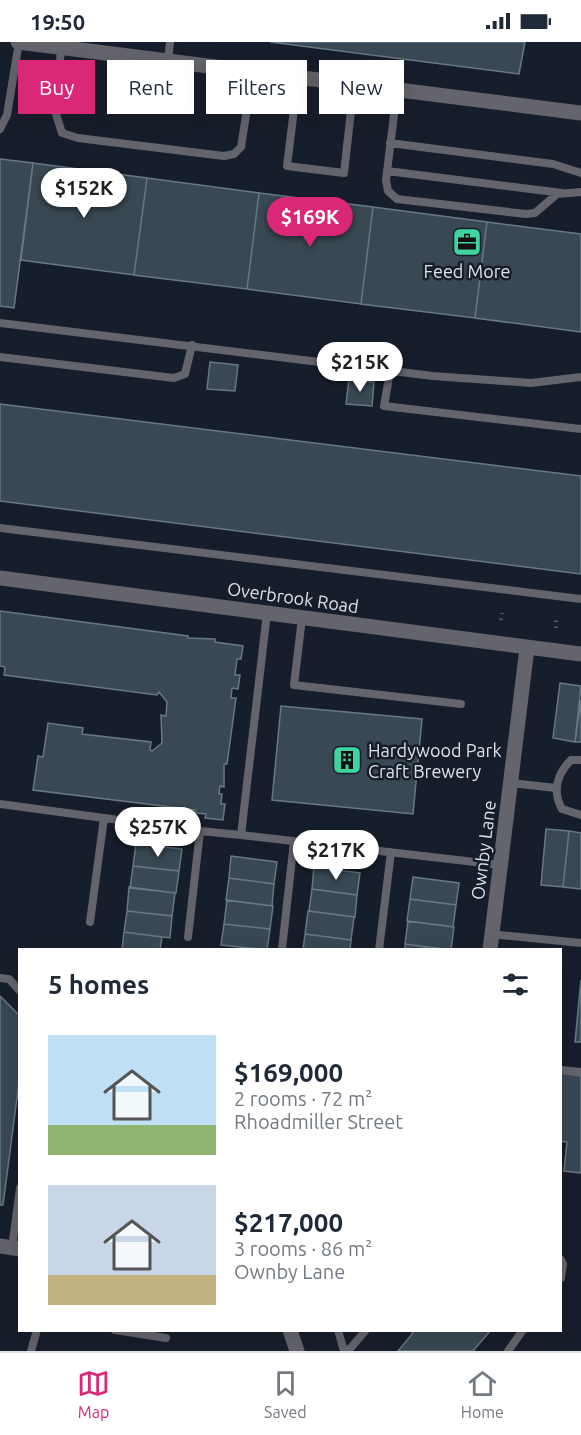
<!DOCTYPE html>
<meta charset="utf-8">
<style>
:root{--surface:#fff;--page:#f2f2f3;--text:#1f2937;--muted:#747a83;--line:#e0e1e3;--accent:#db2777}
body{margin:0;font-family:Ubuntu,sans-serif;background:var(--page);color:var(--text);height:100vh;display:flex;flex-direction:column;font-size:22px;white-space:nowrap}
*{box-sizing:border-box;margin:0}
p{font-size:20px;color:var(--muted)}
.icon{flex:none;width:33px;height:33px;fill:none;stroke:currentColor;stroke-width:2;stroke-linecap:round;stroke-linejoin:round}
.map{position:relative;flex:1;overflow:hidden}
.details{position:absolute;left:18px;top:906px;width:544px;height:384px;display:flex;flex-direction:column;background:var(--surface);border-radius:0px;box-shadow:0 6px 24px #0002}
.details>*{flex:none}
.top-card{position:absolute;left:18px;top:18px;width:546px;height:54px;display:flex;gap:12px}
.price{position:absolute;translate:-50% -51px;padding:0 14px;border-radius:21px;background:#fff;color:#222;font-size:20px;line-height:39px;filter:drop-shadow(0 2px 3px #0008)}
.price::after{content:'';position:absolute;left:50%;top:36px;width:18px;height:14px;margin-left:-9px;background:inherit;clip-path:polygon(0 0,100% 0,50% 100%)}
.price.active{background:var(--accent);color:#fff}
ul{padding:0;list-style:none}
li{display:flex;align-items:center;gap:18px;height:150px;padding:0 30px}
li span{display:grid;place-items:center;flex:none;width:168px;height:120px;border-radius:0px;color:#555}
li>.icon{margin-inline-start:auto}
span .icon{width:72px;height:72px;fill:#fffc;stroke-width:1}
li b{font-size:26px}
h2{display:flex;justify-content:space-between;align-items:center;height:72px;padding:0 30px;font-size:26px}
.chip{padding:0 21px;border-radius:0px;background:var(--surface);box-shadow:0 6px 24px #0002;font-size:21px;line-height:54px}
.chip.active{background:var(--accent);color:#fff}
.status{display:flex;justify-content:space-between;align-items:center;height:42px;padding:0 30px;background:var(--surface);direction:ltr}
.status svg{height:16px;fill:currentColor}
.tab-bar{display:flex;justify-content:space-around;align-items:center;height:84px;border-top:2px solid var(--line);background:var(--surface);font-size:16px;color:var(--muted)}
.tab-bar a{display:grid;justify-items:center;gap:3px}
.tab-bar .active{color:var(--accent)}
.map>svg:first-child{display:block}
.building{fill:#394853;stroke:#687884;stroke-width:1.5}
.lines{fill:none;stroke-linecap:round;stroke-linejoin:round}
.path{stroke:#565d68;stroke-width:4;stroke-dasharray:1.5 4.5;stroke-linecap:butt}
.service{stroke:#63646c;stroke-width:8}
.minor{stroke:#63646c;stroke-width:15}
.tertiary{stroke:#63646c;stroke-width:15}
.labels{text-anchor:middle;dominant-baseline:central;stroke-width:5;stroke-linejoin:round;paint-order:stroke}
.poi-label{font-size:18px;fill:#dce2eb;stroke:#171e2b}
.street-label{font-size:18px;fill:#dce2eb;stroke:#171e2b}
</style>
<div class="status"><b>19:50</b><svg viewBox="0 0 49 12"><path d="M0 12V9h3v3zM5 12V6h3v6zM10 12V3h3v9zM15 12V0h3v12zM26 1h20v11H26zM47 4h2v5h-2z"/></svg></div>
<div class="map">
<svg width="581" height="1309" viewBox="0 0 581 1309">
<rect width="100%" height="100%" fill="#171e2b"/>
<path class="building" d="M270 0H525L519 32Z
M0 117 33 121 14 266 0 264Z
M33 121 147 136 134 233 21 218Z
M147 136 259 151 247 247 134 233Z
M259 151 373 165 361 262 247 247Z
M373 165 487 180 475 276 361 262Z
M487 180 581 192V290L475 276Z
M210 320 238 323 235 349 207 347Z
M349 337 374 340 372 364 346 362Z
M0 362 581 434V532L0 459Z
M0 569 188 594V596L215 597V600L243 604 241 617H237L235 633H240L238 647 232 646 231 656H236L227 722H224V745L220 744 219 752H222L221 762H225L223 778 205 776 206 772 195 771V768L33 748 38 714 43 715 48 681 83 686 82 692 151 700 150 708 152 709 162 701 161 673 166 674 167 660 159 650 157 653 4 633 5 625 0 624Z
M560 641 581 644 575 700 553 696Z
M581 658V700H575Z
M281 664 422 677 413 772 272 758Z
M546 787 569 789 563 845 541 843Z
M569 789 581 791V847L563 845Z
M136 802 182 807 179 829 133 824Z
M231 814 277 820 274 842 229 836Z
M133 824 179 829 176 851 130 846Z
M314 825 360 831 357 853 312 847Z
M413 835 459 841 456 863 410 857Z
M229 836 274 842 272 864 226 858Z
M129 845 175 851 172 874 127 869Z
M312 847 357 853 355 875 309 869Z
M410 857 456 863 453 885 407 879Z
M227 858 273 864 270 887 224 882Z
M127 869 172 874 170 896 124 890Z
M308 869 354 875 351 898 305 892Z
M408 879 454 885 451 908 405 902Z
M224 882 270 887 267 908 221 903Z
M124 890 162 895 160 908H122Z
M305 892 351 898 350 908H303Z
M405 902 446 908H405Z
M581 938V1000H575Z
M0 954 20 974V1033L3 1163H0Z
M561 1031 581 1034V1131L564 1129 567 1100 561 1099Z
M410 1288H491L473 1309H398L413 1291Z"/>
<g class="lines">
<path class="path" d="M501 578 502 571
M556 586V578"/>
<path class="service" d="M61 6 56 72 62 91 78 96 224 114 234 112 241 105 253 29
M168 19 170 0
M298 35 287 124 344 131 354 42
M397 48 386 138 388 149 397 157 526 172 535 171 557 152 581 150
M0 87 7 73 19 0
M390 101 553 122 581 131
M387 129 562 151
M0 281 433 334 531 341 581 335
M0 315 174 336 185 332 192 303
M390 330 384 364 581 387
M0 486 581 557
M267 571 241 793 501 823
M302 576 294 643 461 662
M581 718H571C557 732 552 749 562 767L581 773
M511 741 556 746
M0 762 200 789
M90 880 104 776
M491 892 581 901
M188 895 200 789 241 793
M282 907 294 799
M379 908 391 810
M0 936 9 937 20 949
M561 1028 581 1030
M12 1206 20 1146
M561 1218 563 1222 561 1236
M115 1288 166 1296
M338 1288 344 1309
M31 1309 37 1288
M348 1309 366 1288
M508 1309 523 1288"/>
<path class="minor" d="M18 0 581 71
M490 908 527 606
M0 1204 20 1207
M290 1288 297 1309"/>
<path class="tertiary" d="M0 536 581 612"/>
</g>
<defs>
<g id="office-square" transform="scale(1.5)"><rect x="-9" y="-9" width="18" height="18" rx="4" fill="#40d4a1" stroke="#171e2b"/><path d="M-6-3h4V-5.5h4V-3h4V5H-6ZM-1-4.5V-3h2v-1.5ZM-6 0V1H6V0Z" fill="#111"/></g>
<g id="building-square" transform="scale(1.5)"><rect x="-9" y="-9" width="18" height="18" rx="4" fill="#40d4a1" stroke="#171e2b"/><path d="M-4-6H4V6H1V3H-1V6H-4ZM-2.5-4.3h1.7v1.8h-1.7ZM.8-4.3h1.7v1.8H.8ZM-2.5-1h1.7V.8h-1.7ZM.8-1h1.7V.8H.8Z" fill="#111"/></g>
</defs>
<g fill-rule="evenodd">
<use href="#office-square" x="467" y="200"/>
<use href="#building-square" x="347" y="718"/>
</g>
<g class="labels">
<g class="poi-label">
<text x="467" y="229">Feed More</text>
<text x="368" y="708" text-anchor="start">Hardywood Park<tspan x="368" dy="21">Craft Brewery</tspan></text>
</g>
<g class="street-label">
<text transform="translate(293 555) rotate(8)">Overbrook Road</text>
<text transform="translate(483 808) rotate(-83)">Ownby Lane</text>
</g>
</g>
</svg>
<b class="price" style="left:84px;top:177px">$152K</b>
<b class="price active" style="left:310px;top:206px">$169K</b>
<b class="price" style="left:360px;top:351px">$215K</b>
<b class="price" style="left:158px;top:816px">$257K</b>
<b class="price" style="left:336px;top:839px">$217K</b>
<div class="top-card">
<a class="chip active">Buy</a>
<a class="chip">Rent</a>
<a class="chip">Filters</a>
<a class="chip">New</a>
</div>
<section class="details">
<h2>5 homes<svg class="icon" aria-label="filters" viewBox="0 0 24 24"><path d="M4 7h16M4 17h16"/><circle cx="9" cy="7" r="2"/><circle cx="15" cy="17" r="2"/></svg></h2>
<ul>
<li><span style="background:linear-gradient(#bfe0f5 75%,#8fb573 0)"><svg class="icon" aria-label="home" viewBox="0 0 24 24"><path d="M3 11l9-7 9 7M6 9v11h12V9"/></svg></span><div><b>$169,000</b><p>2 rooms · 72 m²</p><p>Rhoadmiller Street</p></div></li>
<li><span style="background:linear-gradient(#c9d6e8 75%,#c2b280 0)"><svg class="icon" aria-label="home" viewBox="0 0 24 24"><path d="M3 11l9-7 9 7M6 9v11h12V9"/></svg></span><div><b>$217,000</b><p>3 rooms · 86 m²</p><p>Ownby Lane</p></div></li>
</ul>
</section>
</div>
<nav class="tab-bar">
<a class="active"><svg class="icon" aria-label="map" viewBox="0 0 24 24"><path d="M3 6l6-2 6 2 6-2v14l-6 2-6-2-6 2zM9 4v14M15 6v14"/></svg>Map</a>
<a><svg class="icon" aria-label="saved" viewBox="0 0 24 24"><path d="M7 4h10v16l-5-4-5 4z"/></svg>Saved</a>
<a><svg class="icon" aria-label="home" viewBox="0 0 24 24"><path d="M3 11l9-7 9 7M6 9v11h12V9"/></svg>Home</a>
</nav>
